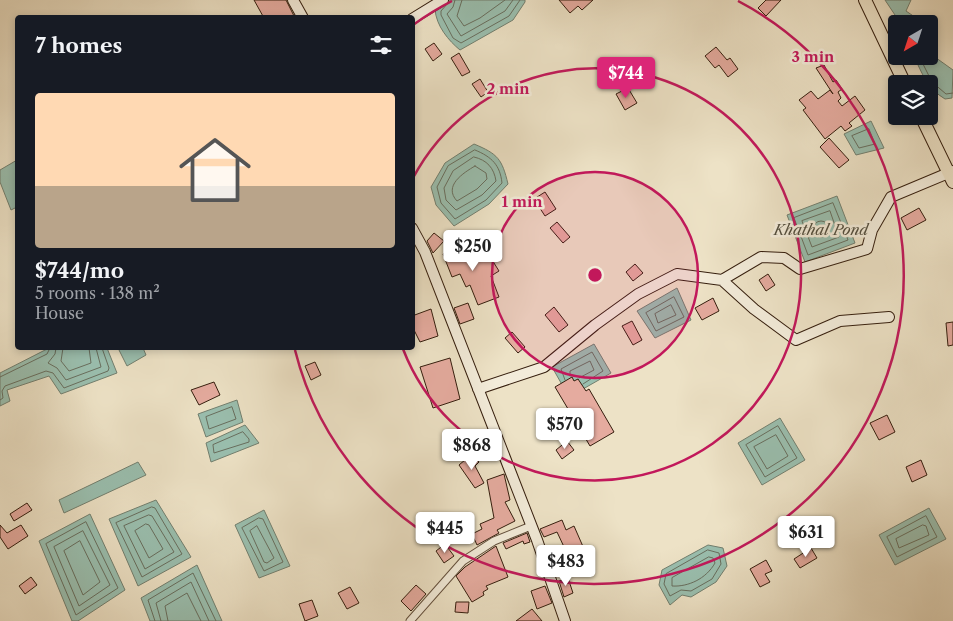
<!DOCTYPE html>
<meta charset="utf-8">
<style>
:root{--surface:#171b24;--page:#20242c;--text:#f1f3f6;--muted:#9ea1a6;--accent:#db2777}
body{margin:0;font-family:"Libre Caslon Text",serif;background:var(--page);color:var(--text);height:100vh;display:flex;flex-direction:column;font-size:19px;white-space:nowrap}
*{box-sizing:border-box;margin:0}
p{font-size:16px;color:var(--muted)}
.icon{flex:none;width:28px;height:28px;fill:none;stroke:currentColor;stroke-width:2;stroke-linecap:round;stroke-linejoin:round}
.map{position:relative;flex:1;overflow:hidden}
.panel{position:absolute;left:15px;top:15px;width:400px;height:335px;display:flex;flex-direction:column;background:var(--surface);border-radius:5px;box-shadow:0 2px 8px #0003}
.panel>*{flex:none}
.needle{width:32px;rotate:219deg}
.buttons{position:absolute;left:888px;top:15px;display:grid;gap:10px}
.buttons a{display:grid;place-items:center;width:50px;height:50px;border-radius:5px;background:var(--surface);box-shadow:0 2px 8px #0003;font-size:25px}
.price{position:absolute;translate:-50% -42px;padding:0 11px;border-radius:5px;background:#fff;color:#222;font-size:16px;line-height:32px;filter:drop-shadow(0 1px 2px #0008)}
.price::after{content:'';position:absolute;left:50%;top:30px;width:15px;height:11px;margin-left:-8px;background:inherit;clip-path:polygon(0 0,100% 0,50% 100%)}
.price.current{background:var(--accent);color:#fff}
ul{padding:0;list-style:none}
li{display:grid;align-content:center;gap:10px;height:265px;padding:0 20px}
li span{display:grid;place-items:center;height:155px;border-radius:5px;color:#555}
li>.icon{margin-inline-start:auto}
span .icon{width:90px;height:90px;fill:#fffc;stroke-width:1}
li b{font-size:21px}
h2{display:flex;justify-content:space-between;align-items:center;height:60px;padding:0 20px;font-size:21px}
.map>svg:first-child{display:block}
.water{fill:#9abfaf;stroke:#727f6f}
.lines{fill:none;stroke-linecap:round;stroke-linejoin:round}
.shore{stroke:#686e5e;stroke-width:1}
.building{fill:#e5ab9f;stroke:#351e0e}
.street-casing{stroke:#634f3c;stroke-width:9}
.secondary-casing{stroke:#351e0e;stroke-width:12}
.highway-casing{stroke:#351e0e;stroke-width:14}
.street{stroke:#f3ecda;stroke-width:7}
.secondary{stroke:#f3ecda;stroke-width:10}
.highway{stroke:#ede2c6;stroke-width:12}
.ring{fill:none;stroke:#c2185b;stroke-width:2.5}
.labels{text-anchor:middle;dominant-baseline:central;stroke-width:5;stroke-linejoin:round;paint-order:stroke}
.water-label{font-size:15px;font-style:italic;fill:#534e3e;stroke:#f3ecda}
.centre{fill:#c2185b;stroke:#f3ecda;stroke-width:2.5}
.ring-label{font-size:15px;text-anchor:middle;font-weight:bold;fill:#c2185b;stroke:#f3ecda;stroke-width:5;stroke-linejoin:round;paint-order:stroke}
</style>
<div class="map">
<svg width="953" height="621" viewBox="0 0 953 621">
<rect width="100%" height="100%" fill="#ede2c6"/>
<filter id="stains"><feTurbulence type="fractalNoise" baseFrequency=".004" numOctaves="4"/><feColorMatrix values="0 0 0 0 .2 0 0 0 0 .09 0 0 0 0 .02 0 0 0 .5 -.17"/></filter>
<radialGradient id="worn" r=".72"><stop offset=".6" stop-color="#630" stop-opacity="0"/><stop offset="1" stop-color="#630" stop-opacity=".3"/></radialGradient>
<path class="water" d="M448 0H525V2L513 20 460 50C449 41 436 26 435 9Z
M885 0H911L906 11 925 24H901Z
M929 49 932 55 953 70 952 98 945 99C928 89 922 74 914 56H929Z
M871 121 884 148 856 155 844 134Z
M474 144C498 154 502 159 508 184L489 204 454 226 436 205 431 187 445 163Z
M17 160V207L11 210 0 182V170Z
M837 196 855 243 805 262 787 215Z
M677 288 691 320 655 338 637 311Z
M594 344 611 373 569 397 552 367Z
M49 348H107L117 373 61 394 49 376 7 390 10 401 0 406V373Z
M118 348H143L146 355 127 366Z
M237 400 243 422 206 437 198 414Z
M780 418 805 460 762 485 738 443Z
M245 425 259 443 211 462 206 443Z
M138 462 146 475 64 513 59 500Z
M156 500 191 557 138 586 109 519Z
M929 508 946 539 895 565 879 535Z
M264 510 290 566 259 578 235 525Z
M90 514 125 590 78 621H72L39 541Z
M708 545 723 548 727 566 716 582 691 597 682 595 670 605 659 585 662 570Z
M197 565 222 621H150L141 598Z"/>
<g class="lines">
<path class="shore" d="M455 0 453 7 447 14 461 36 505 11 513 0
M462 0 457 16 464 26 480 18 505 0
M448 3 441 11V15L453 38 461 43 509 16 520 0
M919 56 932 82 946 94 953 93
M869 129 875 144 859 148 852 136Z
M475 150C492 157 500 165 502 183L486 200 455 219 441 203 437 187 448 166Z
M474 157C487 160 494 168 496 181L482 195 456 210 446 200 444 188 453 171Z
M475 166 486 173 487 179 477 189 457 201C443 186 463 173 475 166Z
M833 203 848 240 808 255 794 218Z
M830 211 839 237 812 247 802 221Z
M813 229a8 8 0 1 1 16 0a8 8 0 1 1-16 0Z
M674 297 684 317 656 331 646 313Z
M671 305 676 315 658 323 655 314Z
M56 348 55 354 48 363 57 368 66 380 101 367 96 348
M63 348 61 361 69 371 91 363 89 348
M570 376V371L590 361 594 370 579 378
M0 377 47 354 50 348
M565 380 561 369 592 352 603 371 583 384
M0 400 3 398 2 391 5 386 46 371 53 373 64 388 108 371 109 368 102 348
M232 407 236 419 209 429 206 417Z
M778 426 797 458 765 477 746 445Z
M243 432 249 439V442L214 453 213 445Z
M776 435 788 456 767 469 754 447Z
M152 507 155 508 182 554 142 577 116 523Z
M149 515 152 516 174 552 145 569 124 526Z
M926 516 937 537 897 557 887 537Z
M259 518 263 519 283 562 264 571 242 528Z
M86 522 118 588 76 615 46 544Z
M146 524 149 525 163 549 149 558 135 531Z
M923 525 926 526 929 535 899 548 896 539Z
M257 526 274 558 267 563 264 562 250 531Z
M83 531 110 585 79 606 54 547Z
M80 541 100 582 83 595 64 551Z
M708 550 719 553 721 564 712 579 691 591 681 590 670 596 664 584 666 574Z
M709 557 713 558 715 563C706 579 688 587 672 586V578Z
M155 621 148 600 193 573 216 621
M161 621 156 603 191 582 209 621
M168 621 165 606 187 593 201 621"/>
</g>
<path class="building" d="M254 0H286L294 16 264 18Z
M559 0H593L582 10 578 6 570 13Z
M766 0H781L766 16 758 8Z
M434 43 442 54 433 61 425 49Z
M716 47 727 60 730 58 738 69 728 77 719 65 715 68 705 56Z
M459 53 470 72 462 76 451 58Z
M824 65 833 82 836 80 842 89 838 92 841 98 838 101 842 106 855 96 865 110 849 123 852 126 845 131 841 126 825 139 803 110 806 108 799 100 811 91 818 99 830 90 833 94 816 68Z
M480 79 488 92 481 97 472 84Z
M628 88 637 103 625 110 616 94Z
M829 138 849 160 839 168 820 147Z
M545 192 556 209 545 216 534 199Z
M919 208 926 220 907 230 901 218Z
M557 222 570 237 563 243 550 228Z
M434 233 444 241 433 253 427 241Z
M471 241 480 261 489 255 499 271 491 276 499 297 478 305 470 285 466 287 460 274 452 277 443 254Z
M635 264 643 273 633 281 626 272Z
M768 274 775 285 766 291 759 280Z
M713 298 719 311 702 320 695 308Z
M468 303 474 319 460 324 454 308Z
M554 307 568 325 559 332 545 315Z
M431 309 438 336 420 342 412 326V316Z
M632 321 642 340 633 345 622 326Z
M953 322V345L948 346 946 323Z
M512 332 525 347 518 353 505 338Z
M450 358 460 399 433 408 420 367Z
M315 362 321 375 311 380 305 366Z
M572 377 574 381 578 379 586 391 589 389 614 432 590 446 555 387Z
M214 382 220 395 199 405 191 390Z
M887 415 895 432 879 440 870 423Z
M567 441 574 450 562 459 556 450Z
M472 454 479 462 475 466 484 483 475 488 459 465Z
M921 460 927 475 912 482 906 467Z
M504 474 510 500 505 502 515 521 497 530 499 533 477 545 472 534 482 529 480 524 494 518 487 480Z
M27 503 32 510 14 521 10 514Z
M562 520 566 530 574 526 588 558 569 567 567 561 556 570 550 554 565 549 557 532 544 537 540 529Z
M0 525 7 533 21 525 28 536 8 549 0 537Z
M527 533 530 542 524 544 523 541 506 549 503 543Z
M445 544 454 556 444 563 436 551Z
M496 546 508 577 486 586 488 589 483 592 484 595 472 602 456 576 465 567Z
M811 548 817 558 800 568 794 559Z
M766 560 772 571 765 574 770 582 760 587 750 569Z
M31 577 37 585 25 594 19 586Z
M568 578 573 593 564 597 559 581Z
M416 585 426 594 411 611 401 601Z
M545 586 552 603 537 609 531 591Z
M350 587 359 603 347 609 338 593Z
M312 600 318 616 305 621 299 604Z
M456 602H469L468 613 455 612Z
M532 609 542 621H516Z"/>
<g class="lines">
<g class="street-casing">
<path id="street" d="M410 621 463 561 494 541 531 526"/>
</g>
<g class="secondary-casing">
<path id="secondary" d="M293 0 303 18
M412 19 443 0
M412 228 425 252 537 540 565 621
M722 280 754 309 796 340 840 321 889 317
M478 389 544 367 595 325 638 294 677 274 722 280 761 257 784 258 800 269 867 249 872 230 891 197 953 171"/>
</g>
<g class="highway-casing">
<path id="highway" d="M865 0 905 84
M921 116 953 182"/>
</g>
<use href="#street" class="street"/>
<use href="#secondary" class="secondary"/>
<use href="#highway" class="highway"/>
</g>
<circle cx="595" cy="275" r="103" fill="#c2185b" fill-opacity=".12"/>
<g class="ring">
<circle cx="595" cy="275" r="103"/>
<path d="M413 178A206 206 0 1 1 403 349"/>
<path d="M413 25A309 309 0 0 1 452 1M738 1A309 309 0 1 1 295 350"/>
</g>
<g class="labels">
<g class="water-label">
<text x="821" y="229">Khathal Pond</text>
</g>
</g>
<circle cx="595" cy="275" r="8" class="centre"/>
<g class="ring-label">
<text x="813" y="62">3 min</text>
<text x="508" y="94">2 min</text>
<text x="522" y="207">1 min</text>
</g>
<rect width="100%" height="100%" filter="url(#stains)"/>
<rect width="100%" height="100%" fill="url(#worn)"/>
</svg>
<div class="buttons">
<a><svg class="needle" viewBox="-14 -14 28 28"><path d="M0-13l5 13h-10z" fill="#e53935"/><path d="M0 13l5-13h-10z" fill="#9ea1a6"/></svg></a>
<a><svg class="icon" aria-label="layers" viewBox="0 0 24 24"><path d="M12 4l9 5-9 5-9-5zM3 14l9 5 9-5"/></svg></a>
</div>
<b class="price current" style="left:626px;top:99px">$744</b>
<b class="price" style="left:473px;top:272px">$250</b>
<b class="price" style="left:565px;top:450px">$570</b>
<b class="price" style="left:472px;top:471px">$868</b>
<b class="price" style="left:445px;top:554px">$445</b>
<b class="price" style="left:806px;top:558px">$631</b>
<b class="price" style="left:566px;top:587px">$483</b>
<section class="panel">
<h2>7 homes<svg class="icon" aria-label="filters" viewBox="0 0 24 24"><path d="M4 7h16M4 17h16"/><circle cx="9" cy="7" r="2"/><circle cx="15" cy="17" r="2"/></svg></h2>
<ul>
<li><span style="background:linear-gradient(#ffd9b3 60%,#b9a48a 0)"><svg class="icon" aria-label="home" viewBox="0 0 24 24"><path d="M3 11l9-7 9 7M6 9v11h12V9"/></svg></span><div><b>$744/mo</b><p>5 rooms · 138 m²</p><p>House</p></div></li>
</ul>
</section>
</div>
